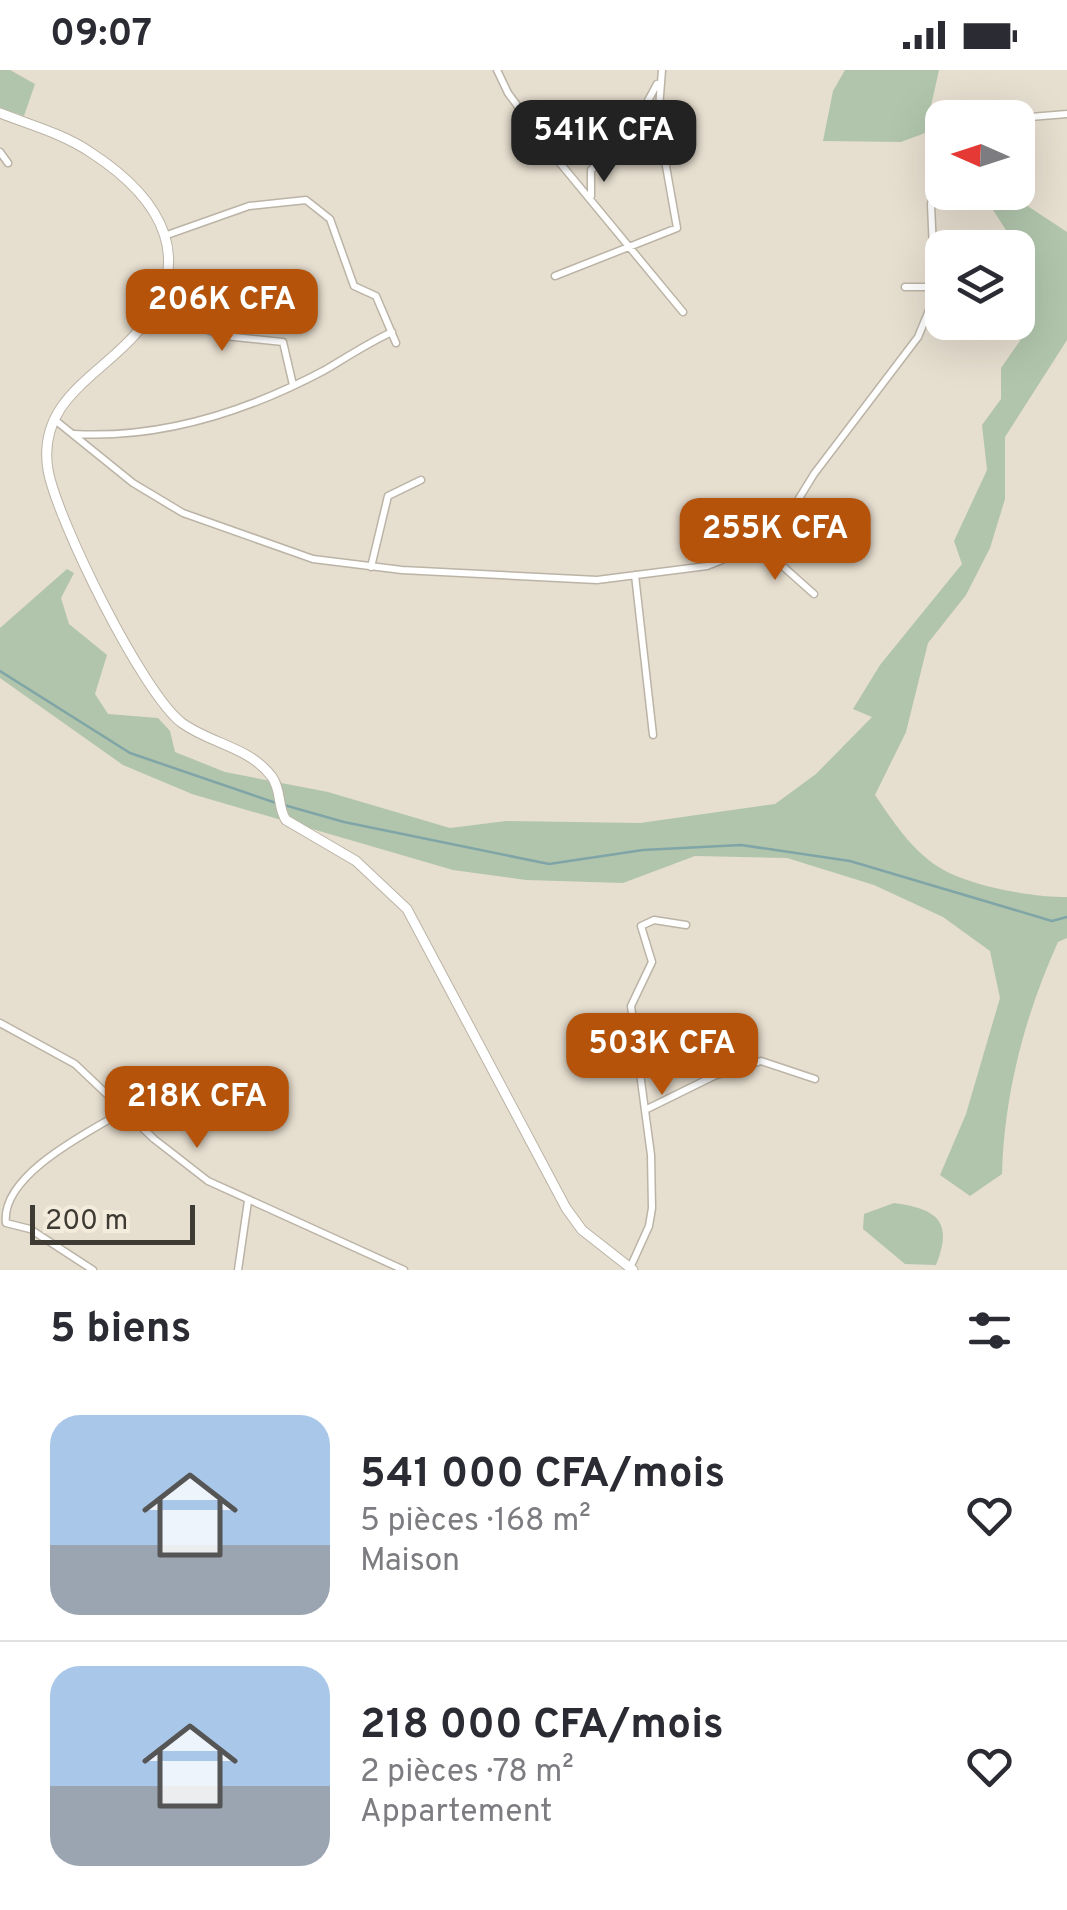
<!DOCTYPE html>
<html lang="fr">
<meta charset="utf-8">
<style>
:root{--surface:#fff;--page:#f7f7f7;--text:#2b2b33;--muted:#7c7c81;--line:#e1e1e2;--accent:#b45309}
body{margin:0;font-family:Overpass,sans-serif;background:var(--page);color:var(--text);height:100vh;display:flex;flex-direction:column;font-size:38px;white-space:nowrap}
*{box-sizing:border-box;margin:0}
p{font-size:32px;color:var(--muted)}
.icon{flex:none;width:55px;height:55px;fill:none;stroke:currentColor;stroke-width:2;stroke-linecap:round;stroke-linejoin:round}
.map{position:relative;height:1200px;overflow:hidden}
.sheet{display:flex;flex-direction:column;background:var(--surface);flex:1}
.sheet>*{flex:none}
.needle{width:65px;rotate:273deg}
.fabs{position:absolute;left:925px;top:30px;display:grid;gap:20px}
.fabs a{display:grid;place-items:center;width:110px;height:110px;border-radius:20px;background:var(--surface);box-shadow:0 10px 40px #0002;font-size:50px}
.scale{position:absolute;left:30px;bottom:25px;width:165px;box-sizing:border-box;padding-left:10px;border:5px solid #3e3b35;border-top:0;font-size:28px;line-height:35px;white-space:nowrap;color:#3e3b35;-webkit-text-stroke:8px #f3ebdc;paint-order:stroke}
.price{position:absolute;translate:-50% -85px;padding:0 22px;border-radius:20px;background:var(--accent);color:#fff;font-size:32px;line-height:65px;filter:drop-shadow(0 2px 5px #0008)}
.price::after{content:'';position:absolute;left:50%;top:60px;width:30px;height:22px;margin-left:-15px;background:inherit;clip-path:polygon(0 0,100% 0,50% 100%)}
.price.on{background:#222;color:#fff}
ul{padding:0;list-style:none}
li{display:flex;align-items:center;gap:30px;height:250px;padding:0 50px}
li+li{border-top:2px solid var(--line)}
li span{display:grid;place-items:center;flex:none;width:280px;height:200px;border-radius:30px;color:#555}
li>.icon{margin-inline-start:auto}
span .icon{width:120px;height:120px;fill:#fffc;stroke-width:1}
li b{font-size:42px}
h2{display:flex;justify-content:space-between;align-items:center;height:120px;padding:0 50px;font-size:42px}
.status{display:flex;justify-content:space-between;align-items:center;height:70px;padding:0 50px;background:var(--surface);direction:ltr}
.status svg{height:28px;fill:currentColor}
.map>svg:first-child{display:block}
.green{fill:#b1c5ac}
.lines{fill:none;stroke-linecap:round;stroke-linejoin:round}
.stream{stroke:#80a5a7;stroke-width:2.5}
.street-casing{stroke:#bbb4a6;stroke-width:9}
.secondary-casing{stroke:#bbb4a6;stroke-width:11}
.street{stroke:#fff;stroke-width:6}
.secondary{stroke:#fff;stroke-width:9}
</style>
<div class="status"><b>09:07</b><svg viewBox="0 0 49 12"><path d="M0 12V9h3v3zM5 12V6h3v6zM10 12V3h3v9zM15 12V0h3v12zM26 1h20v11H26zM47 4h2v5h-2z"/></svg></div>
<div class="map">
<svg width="1067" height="1200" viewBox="0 0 1067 1200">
<rect width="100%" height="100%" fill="#e6decf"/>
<path class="green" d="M0 0H10L35 14 24 46 0 38Z
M845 0H939L925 63 901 72 823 71 833 21Z
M1023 133 1067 162V270L1005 367V429L990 478 966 525 928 573 906 662 875 725C892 750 911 779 937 796 967 816 1031 827 1067 827V868L1058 872C1025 945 1004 1024 1002 1104L970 1126 940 1105 966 1044 1000 928 990 881 943 847 874 815 787 788 695 786 623 813 526 810 453 800 192 724 123 695 0 608V558L67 499 74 503 61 528 69 554 107 585 95 624 108 644 158 648 170 661 175 682 225 702 328 722 450 758 506 751 640 753 775 734 816 704 872 647 853 639 880 595 962 494 954 471 987 400 982 355 1001 329V298L1026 262V238L1018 235 1022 185 993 140Z
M894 1133C936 1139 954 1150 936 1195L905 1194 863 1159 864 1144Z"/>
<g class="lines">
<path class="stream" d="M0 601 130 683 276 733
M284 735 344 752 549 794 643 780 741 775 850 791 1052 851 1067 847"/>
<g class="street-casing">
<path id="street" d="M497 0 508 23 560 93 683 242
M1018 48 1067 44
M0 82 8 93
M591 126V100L630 64 657 14
M167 165 249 136 306 130 330 149 354 216 376 226 396 273
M555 206 677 158 658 51 662 0
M905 217H936
M153 241 225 266 283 272 293 315
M55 350 133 413 183 443 313 489 402 500 597 510 707 496 759 475 779 461 814 404 918 267 935 226 931 134 942 94
M74 364C162 369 248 341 325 300 347 287 368 273 392 262
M759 475 814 524
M371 497 388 426 421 410
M635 505 653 665
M0 953 75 994 154 1069 208 1111 404 1200
M645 1040 714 1006 761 991 815 1009
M630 1198 649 1156 652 1138 651 1085 631 936 652 892 641 856 654 850 686 855
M93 1200 30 1159 6 1153C0 1105 90 1061 124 1041
M238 1200 248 1131"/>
</g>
<g class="secondary-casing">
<path id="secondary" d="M0 43C30 55 64 64 90 82 163 129 201 194 133 267 95 308 37 333 48 400 57 450 143 624 182 653 211 674 250 677 272 707 282 721 277 737 286 750L356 791 407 839 566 1138 582 1160 633 1200"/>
</g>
<use href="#street" class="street"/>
<use href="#secondary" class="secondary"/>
</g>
</svg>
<div class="fabs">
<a><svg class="needle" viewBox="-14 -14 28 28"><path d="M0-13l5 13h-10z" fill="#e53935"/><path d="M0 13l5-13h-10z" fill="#7c7c81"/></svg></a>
<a><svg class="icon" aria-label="layers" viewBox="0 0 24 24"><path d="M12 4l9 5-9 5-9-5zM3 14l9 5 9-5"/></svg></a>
</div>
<div class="scale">200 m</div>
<b class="price on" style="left:604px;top:115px">541K CFA</b>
<b class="price" style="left:222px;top:284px">206K CFA</b>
<b class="price" style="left:775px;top:513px">255K CFA</b>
<b class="price" style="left:662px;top:1028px">503K CFA</b>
<b class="price" style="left:197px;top:1081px">218K CFA</b>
</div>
<section class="sheet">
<h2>5 biens<svg class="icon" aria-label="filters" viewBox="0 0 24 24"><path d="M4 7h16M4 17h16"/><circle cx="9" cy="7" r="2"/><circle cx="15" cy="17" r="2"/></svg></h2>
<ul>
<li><span style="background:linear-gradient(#a9c7e8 65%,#9aa5b1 0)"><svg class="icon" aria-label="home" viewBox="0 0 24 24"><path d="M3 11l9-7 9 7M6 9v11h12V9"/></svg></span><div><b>541 000 CFA/mois</b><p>5 pièces · 168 m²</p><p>Maison</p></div><svg class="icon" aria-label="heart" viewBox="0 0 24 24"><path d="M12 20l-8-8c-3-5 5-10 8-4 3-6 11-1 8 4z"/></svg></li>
<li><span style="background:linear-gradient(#a9c7e8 60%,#9aa5b1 0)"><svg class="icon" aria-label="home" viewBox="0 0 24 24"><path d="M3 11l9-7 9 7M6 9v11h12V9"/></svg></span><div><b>218 000 CFA/mois</b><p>2 pièces · 78 m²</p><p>Appartement</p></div><svg class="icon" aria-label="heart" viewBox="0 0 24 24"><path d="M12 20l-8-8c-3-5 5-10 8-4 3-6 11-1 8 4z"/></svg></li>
</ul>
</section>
